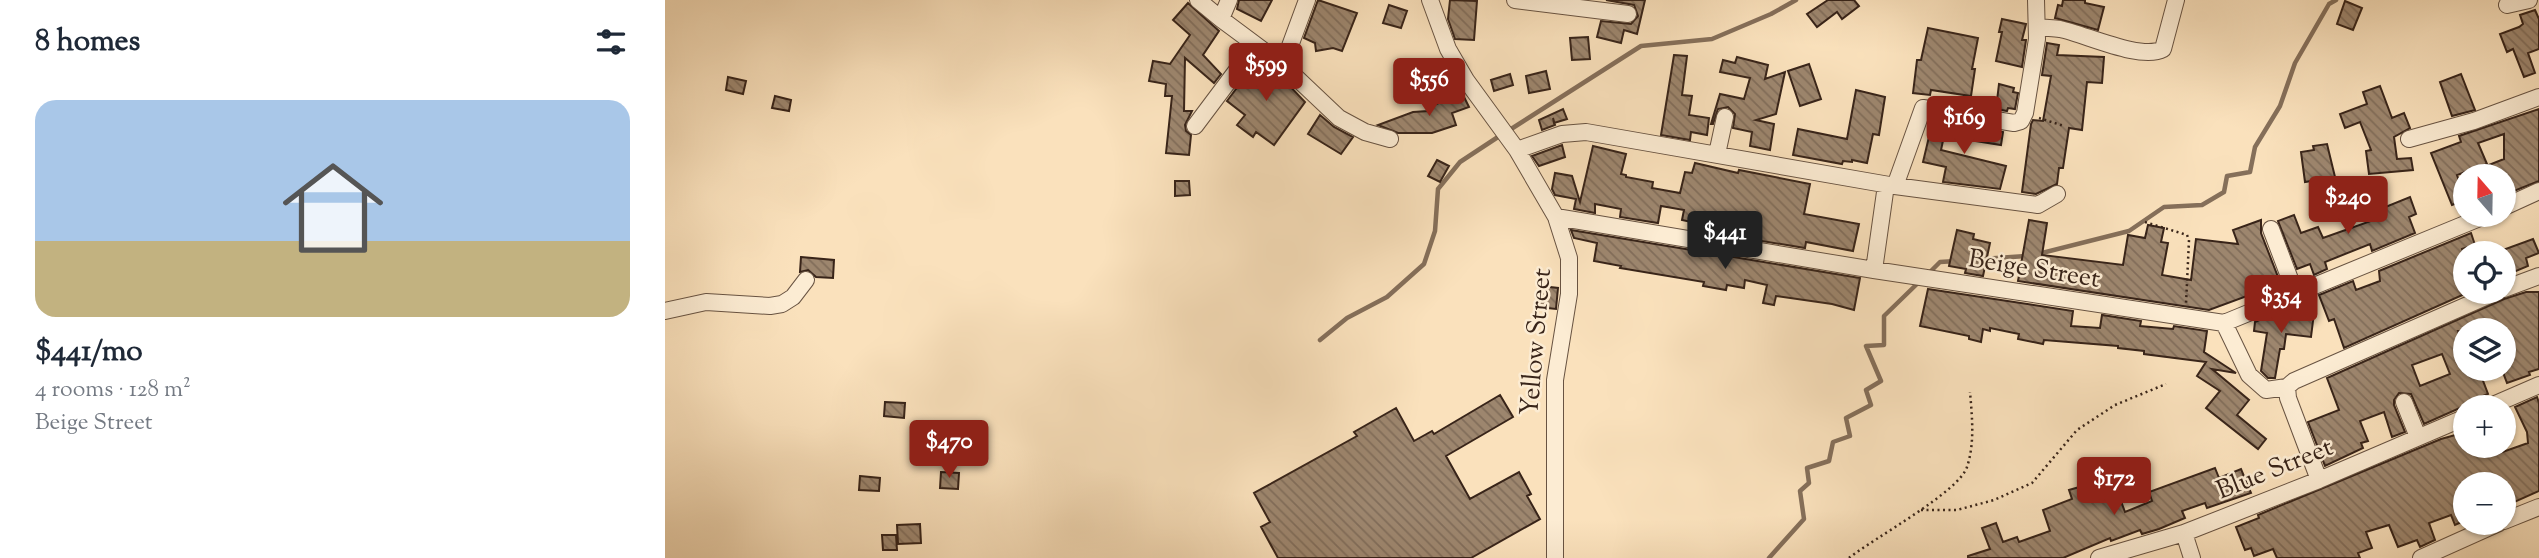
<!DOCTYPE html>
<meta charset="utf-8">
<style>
:root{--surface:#fff;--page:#f6f6f7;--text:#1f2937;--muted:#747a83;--accent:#8f2418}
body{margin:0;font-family:"Sorts Mill Goudy",serif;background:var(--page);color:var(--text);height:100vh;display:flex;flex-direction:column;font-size:26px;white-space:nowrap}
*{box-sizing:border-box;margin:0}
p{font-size:23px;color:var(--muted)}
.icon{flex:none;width:38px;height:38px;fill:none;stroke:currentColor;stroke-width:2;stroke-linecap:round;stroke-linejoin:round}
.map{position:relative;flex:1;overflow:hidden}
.side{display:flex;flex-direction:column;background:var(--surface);width:665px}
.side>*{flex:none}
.needle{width:46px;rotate:340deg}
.tools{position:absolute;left:1788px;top:164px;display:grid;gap:14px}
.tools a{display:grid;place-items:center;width:63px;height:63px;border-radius:50%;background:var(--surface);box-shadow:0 2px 5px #0004;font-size:35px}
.price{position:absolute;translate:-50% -60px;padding:0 16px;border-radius:7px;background:var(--accent);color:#fff;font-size:23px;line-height:46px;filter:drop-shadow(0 2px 4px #0008)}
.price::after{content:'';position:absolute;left:50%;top:42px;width:21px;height:16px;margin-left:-10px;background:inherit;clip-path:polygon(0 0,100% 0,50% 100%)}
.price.selected{background:#222;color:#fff}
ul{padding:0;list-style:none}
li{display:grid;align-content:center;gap:14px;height:371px;padding:0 35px}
li span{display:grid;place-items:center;height:217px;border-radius:21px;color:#555}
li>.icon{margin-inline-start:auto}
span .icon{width:126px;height:126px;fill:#fffc;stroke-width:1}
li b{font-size:30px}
h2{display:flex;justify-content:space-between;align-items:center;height:84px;padding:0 35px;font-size:30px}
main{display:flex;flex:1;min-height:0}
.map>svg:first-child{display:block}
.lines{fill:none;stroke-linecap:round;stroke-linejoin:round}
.stream{stroke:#856f5a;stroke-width:4.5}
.building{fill:url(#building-back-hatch);stroke:#382419;stroke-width:2;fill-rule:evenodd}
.minor-casing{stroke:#685342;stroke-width:18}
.path{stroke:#382419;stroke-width:2.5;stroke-dasharray:2 3.5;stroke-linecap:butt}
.minor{stroke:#fcecd3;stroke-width:16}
.labels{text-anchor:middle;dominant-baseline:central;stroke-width:5;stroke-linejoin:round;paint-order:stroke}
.street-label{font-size:26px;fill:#382419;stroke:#fcecd3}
</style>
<main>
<section class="side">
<h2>8 homes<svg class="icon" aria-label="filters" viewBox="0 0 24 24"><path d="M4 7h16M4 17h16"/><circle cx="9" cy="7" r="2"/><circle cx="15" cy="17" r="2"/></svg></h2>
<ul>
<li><span style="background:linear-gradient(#a9c7e8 65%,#c2b280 0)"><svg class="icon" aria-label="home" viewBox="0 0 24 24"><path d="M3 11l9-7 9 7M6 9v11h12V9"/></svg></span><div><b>$441/mo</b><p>4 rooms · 128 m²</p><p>Beige Street</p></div></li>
</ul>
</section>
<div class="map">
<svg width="1874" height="558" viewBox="0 0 1874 558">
<defs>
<pattern id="building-back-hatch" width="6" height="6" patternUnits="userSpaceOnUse" patternTransform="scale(1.75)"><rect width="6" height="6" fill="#9d866e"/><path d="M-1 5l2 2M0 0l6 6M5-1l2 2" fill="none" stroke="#816d5a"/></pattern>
</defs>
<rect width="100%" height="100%" fill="#fae1bc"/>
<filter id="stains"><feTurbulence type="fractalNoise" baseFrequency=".00286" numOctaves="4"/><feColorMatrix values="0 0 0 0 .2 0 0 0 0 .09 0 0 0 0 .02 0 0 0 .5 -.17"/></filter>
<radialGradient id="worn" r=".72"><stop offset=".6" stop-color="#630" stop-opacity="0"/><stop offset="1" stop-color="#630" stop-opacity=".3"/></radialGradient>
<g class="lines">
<path class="stream" d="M843 131 976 46 1047 39 1106 14 1131 0
M1373 254 1464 231 1499 207 1537 205 1559 192 1562 176 1585 172 1590 147 1615 106 1630 63 1664 4 1671 0
M1317 259 1361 256
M1263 274 1275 262 1291 261
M655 340 682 318 722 297 759 264 770 231 773 189 795 162 836 135
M1104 558 1139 519 1135 491 1144 483 1142 468 1164 461 1168 442 1185 436 1181 418 1206 405 1201 390 1216 381 1201 346 1219 345V316L1254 282"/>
</g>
<path class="building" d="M574 0H607L596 21 572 9Z
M653 0 692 13 677 51 668 48 651 51 650 43 639 38Z
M785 0 812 1 809 40 790 39 783 19Z
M980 0 972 34 959 30 956 43 932 37 936 21 966 24 973 16 969 5 941 0Z
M1163 0H1189L1194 6 1177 19 1172 12 1152 27 1142 14Z
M1398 0H1420V3L1439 7 1433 30 1390 18 1393 5 1397 6Z
M1680 1 1697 8 1688 30 1672 24Z
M523 3 554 31 538 55 556 74 549 83 520 58 519 111H527L520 125 521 131 526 135 524 155 501 153 507 96H500L501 84 484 81 488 61 505 64 525 35 508 20Z
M724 5 742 11 736 28 718 23Z
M1870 10 1874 19V49L1863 53 1870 73 1859 77 1848 49 1842 52 1835 34 1854 27 1858 24 1855 15Z
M1337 19 1361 24 1357 40H1361L1357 67 1331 61 1337 32H1334Z
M1263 28 1313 38 1307 69H1310L1306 96 1266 90 1265 95 1248 93 1252 60H1256Z
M923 37 925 59 907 60 905 38Z
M1382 43 1394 45 1392 55 1439 57 1437 83 1422 82 1417 130 1404 128 1398 168H1394L1392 184 1371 194 1357 192 1366 124 1368 120 1378 121 1386 76 1377 75Z
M1009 55 1022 56 1017 95 1027 96 1024 115 1044 118 1042 135 1026 132 1025 140 996 135Z
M1072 57 1103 65 1100 79 1120 72 1111 114 1091 120 1109 124 1105 150 1085 146 1087 132 1068 128 1070 114 1063 107 1053 109 1048 124H1046L1055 94 1079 99 1085 78 1055 72 1058 60 1070 63Z
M593 60 615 76 640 102 609 145 591 132 588 137 572 125 580 115 562 101Z
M766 63 773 79 754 87 747 70Z
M1144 64 1156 99 1135 106 1123 71Z
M881 71 885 89 864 93 861 76Z
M845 74 848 85 829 91 826 80Z
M1796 74 1810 110 1787 116 1775 82Z
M63 77 81 81 78 94 61 90Z
M1334 84 1349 88 1348 92 1353 93 1350 109 1343 108 1342 111 1331 109Z
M1715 86 1727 118 1739 113 1745 128 1729 137 1732 159 1746 158 1748 170 1704 174 1701 151 1706 150 1695 122 1680 128 1675 114 1702 104 1698 92Z
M1191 90 1220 97 1214 135 1208 134 1202 163 1187 160V162L1178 161 1177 164 1128 155 1133 129 1182 139Z
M797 93 804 107 787 113 791 125 767 133H733L713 125 748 112 763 111 762 108Z
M110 96 126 100 124 111 107 108Z
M898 109 902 119 889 123 888 118 890 125 877 130 874 120Z
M1874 109V181L1839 195V177H1819L1816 168 1839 159V134L1813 143 1822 164 1792 175 1801 200 1787 205 1766 153 1796 142 1794 136Z
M655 115 669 127 688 137 676 154 643 134Z
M1268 120 1306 129 1307 127 1338 132 1336 145 1279 136 1276 150 1341 166 1335 189 1278 182 1281 167 1258 162Z
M1662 144 1670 177 1640 182 1636 152 1649 150 1648 146Z
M897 145 900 157 874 166 867 156Z
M928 146 961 154 956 174 961 175V177L988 182 987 188 1015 193 1020 172 1027 173 1030 163 1073 173 1074 170 1145 184 1139 214 1194 224 1188 251 1141 242 1140 248 1048 233 1050 227 1017 220 1019 210 996 206 993 223 955 217 956 209 930 204V213L909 209 911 199 890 195 887 189 890 173 907 176 915 202Z
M772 160 784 166 775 182 763 176Z
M510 181H524L525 195 510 196Z
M1745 197 1751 214 1744 217 1750 233 1707 251 1705 244 1660 262 1662 269 1649 275 1645 264 1632 269 1613 221 1629 215 1636 233 1653 227 1658 238 1706 221 1703 214Z
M1364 220 1382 223 1377 255 1458 265 1463 235 1480 238 1483 225 1499 228 1496 242 1503 243 1497 275 1526 280 1531 239 1573 244 1568 230 1596 220V233L1613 277 1590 285 1593 292 1544 310 1353 281Z
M906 230 1195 278 1189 310 1167 304 1111 296 1109 305 1098 303 1102 285 1080 280 1079 288 1062 285 1061 290 1038 286 1039 282 955 268 956 266 929 261 932 243 909 238Z
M1292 230 1309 234 1308 239 1325 243 1318 276 1300 273 1301 269 1284 266Z
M1806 233 1810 245 1797 249 1801 268 1794 271 1802 293 1679 348 1669 319 1664 321 1654 295 1688 281 1691 290 1715 281 1714 271Z
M1868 239 1874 253 1861 258 1863 266 1844 274 1839 254 1835 251Z
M136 257 169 260 168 278 151 277 143 270 135 272Z
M876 286 893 288 891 309 873 307Z
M1263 289 1408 311 1406 326 1435 328 1437 315 1476 321 1475 326 1508 329 1509 326 1542 331 1539 352 1571 373 1547 369 1584 400 1572 415 1601 439 1593 449 1541 408 1555 391 1532 376 1541 362 1479 354V351L1453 348V346L1379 340 1378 344 1353 339 1354 334 1325 328V331L1318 329 1316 342 1304 339V336L1255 326Z
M1861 292H1874V369L1864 372 1865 375 1842 383 1839 375V331H1793L1801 351V369H1838L1817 378 1823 394 1813 398 1811 406 1797 407 1759 424 1746 394 1734 393 1729 400V405L1740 432 1727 437 1719 412 1695 421 1703 441 1696 443 1698 448 1660 466 1643 422 1674 410 1662 378 1839 299ZM1777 354 1785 374 1755 386 1747 365Z
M1616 311 1649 313 1646 337 1621 334 1619 349H1615L1610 378H1603L1596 371 1602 333 1589 331 1590 322 1601 317 1607 318 1608 314Z
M835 395 848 417 781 456 805 499 854 472 866 494 862 496 875 519 806 558H613L596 527 605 522 589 493 692 436 689 432 731 408 749 441 767 431 769 434Z
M1872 397 1874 403V491L1845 504 1839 485H1801V520L1790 525 1786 515 1764 523 1770 540 1755 547 1752 540 1733 547 1724 525 1701 532 1707 548 1693 553 1695 558H1612L1608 549 1589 556 1586 548 1580 550 1571 527 1594 518 1593 515 1776 439 1801 432V446H1830L1832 454 1863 443 1862 432 1850 407Z
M220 402 240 403 239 418 219 416Z
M265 444 289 446 287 466 263 464Z
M1550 468 1554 478 1576 469 1586 493 1542 508 1540 503 1517 511 1520 518 1494 529 1477 534 1475 530 1446 541 1445 538 1398 558H1303V556L1325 549 1317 528 1331 523 1338 542 1352 537 1354 542 1385 531 1378 510 1407 499 1404 490 1418 486 1422 498 1451 488 1460 512 1487 501 1484 492Z
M276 472 294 473 293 489 275 488Z
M195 476 215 478 214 491 194 490Z
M255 524 256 543 233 544 232 525Z
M217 535H231L232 550H218Z"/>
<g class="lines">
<g class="minor-casing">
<path id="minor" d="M533 0 556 19
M564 0 556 19 618 65 642 0
M765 0 783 49 801 80 852 150 891 217 904 258V294L890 380V558
M850 0 963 14
M1842 5 1864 0
M1373 27C1380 28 1388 28 1395 29 1420 34 1476 61 1498 49L1511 0
M618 65 674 118 700 132 725 139
M530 126 590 46
M1744 139 1809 121 1874 97
M852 150 897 134 921 132 1230 186 1373 205 1392 194
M1052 154 1060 117
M1230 186 1258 108 1349 123 1356 121 1360 113 1372 39 1371 0
M1839 207 1874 191
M891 217 1209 270 1559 323 1822 215
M1606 229 1631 295
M1209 270 1221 185
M1839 289 1874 276
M0 311 41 302 105 306 117 304 128 297 141 280
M1559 323 1584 375 1601 390 1622 387
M1739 402 1753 437
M1821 408 1874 385
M1654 480 1623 398 1622 387 1629 381 1832 292
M1839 521 1874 507
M1519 533 1527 558
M1434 558 1519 533 1654 480 1801 417
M1756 558 1834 523"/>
</g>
<path class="path" d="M1374 118 1399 126
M1480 222 1522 235 1524 240 1521 304
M1256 510H1292L1329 500 1367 483 1412 430 1450 405 1501 384
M1184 558C1209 538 1294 492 1302 467 1310 443 1307 416 1305 392"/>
<use href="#minor" class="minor"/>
</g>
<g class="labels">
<g class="street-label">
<text transform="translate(1369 270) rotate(9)">Beige Street</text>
<text transform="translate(872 342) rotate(-85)">Yellow Street</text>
<text transform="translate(1610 470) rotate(-22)">Blue Street</text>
</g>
</g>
<rect width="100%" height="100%" filter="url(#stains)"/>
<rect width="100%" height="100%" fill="url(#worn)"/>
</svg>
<div class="tools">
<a><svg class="needle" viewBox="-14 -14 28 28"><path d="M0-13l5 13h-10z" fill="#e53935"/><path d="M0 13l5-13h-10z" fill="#747a83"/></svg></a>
<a><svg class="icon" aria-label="locate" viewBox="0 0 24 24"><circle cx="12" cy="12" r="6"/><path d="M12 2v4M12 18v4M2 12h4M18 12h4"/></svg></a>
<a><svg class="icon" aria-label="layers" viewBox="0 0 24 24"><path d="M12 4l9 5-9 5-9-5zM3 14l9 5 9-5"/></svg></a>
<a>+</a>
<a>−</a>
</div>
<b class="price" style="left:601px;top:103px">$599</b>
<b class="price" style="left:764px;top:118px">$556</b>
<b class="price" style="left:1299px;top:156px">$169</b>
<b class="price" style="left:1683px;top:236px">$240</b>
<b class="price selected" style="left:1060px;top:271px">$441</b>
<b class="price" style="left:1616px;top:335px">$354</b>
<b class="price" style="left:284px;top:480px">$470</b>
<b class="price" style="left:1449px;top:517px">$172</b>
</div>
</main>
